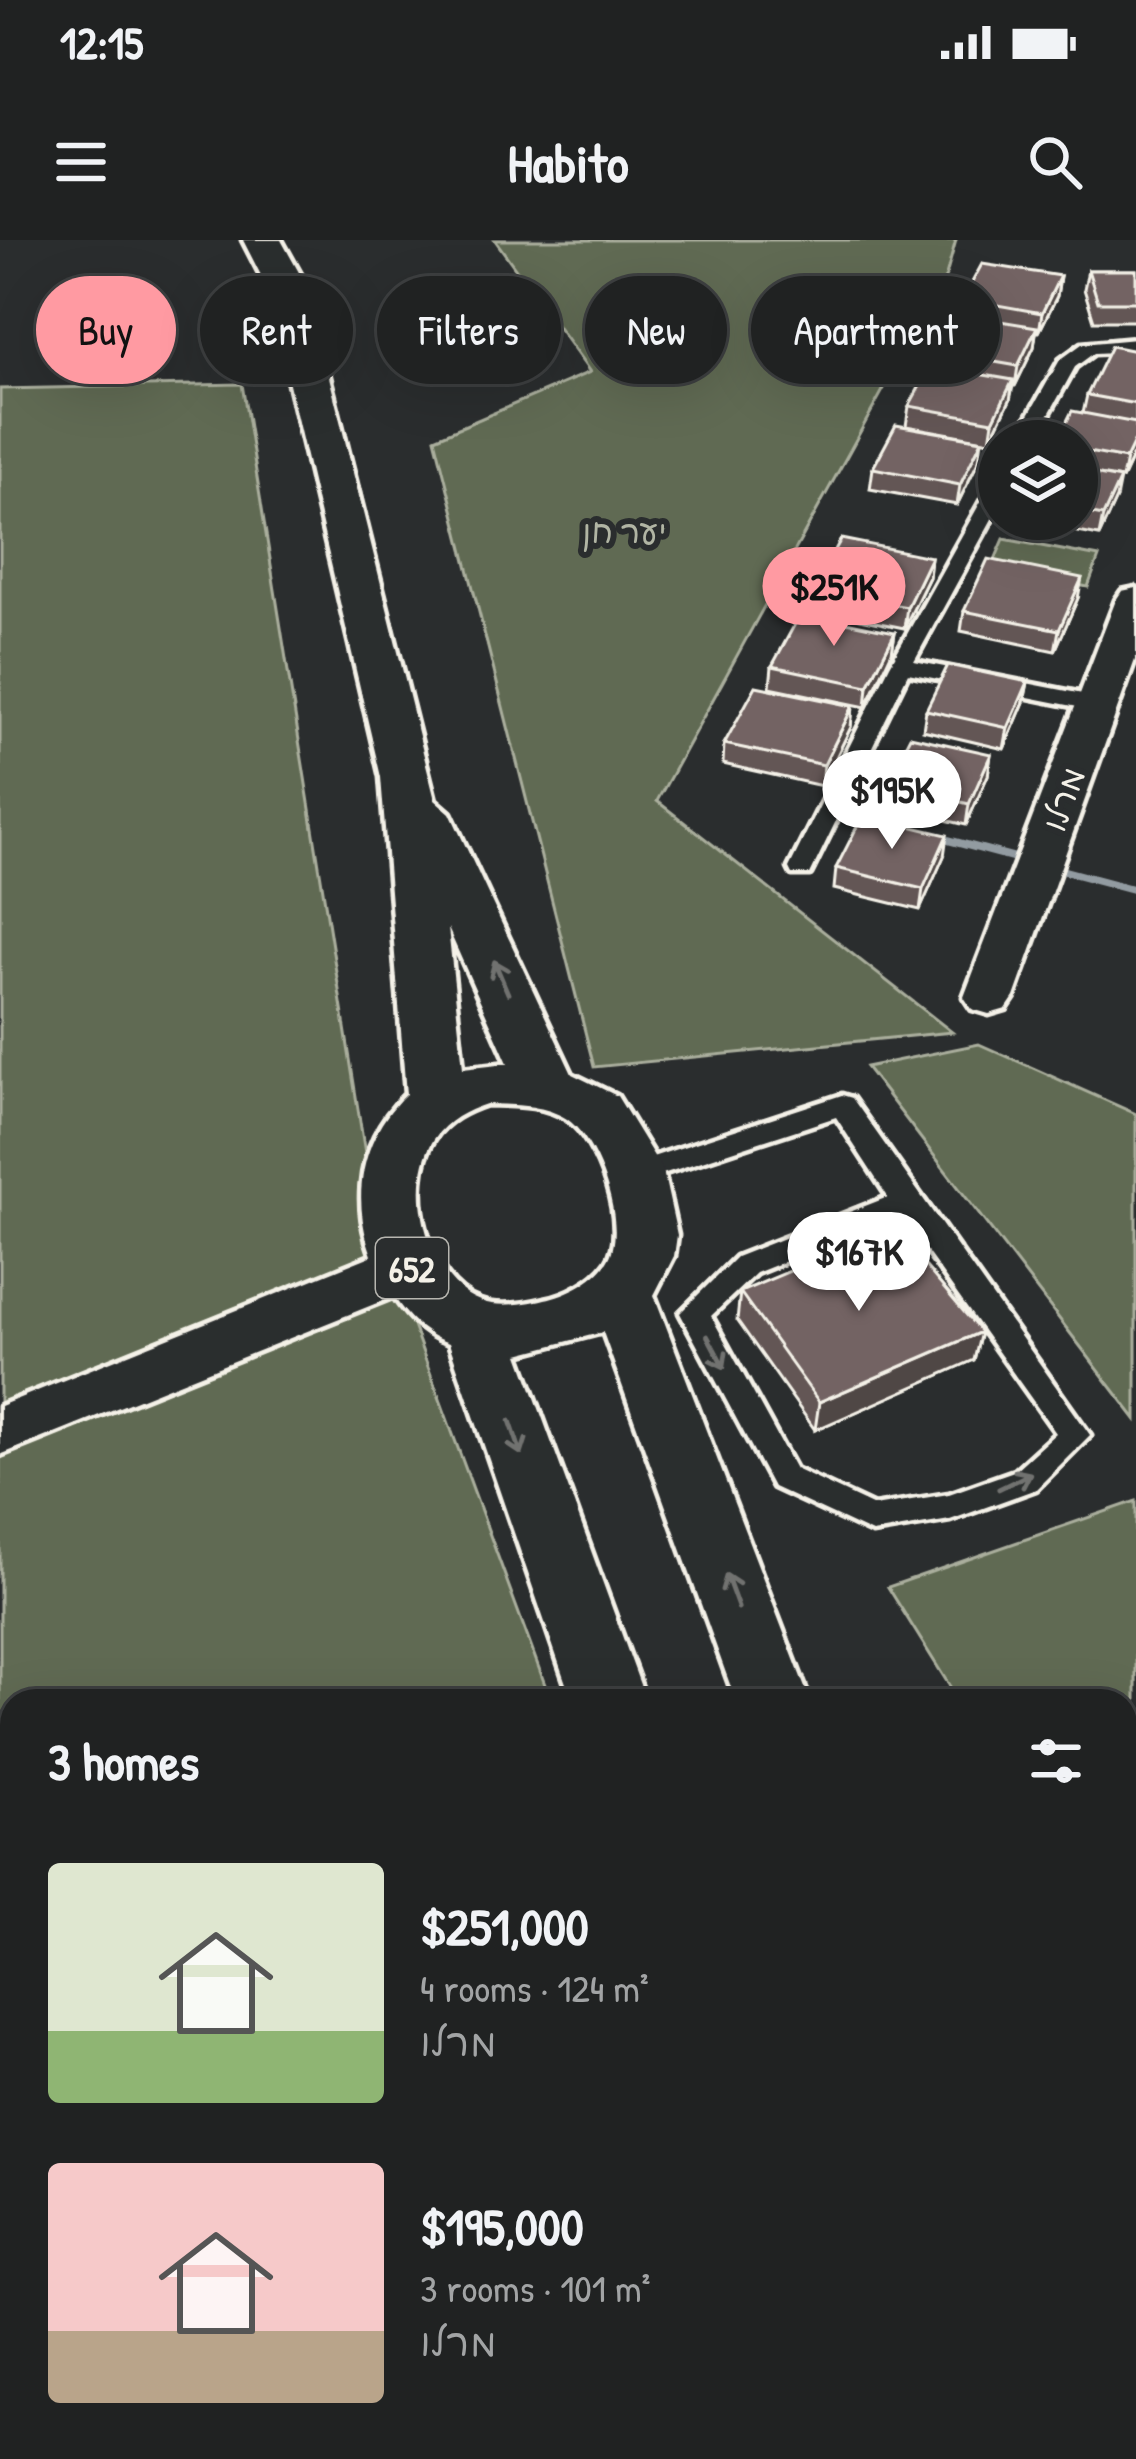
<!DOCTYPE html>
<meta charset="utf-8">
<style>
:root{--surface:#202222;--page:#282a2a;--text:#f1f3f6;--muted:#a2a4a5;--line:#3d3f40;--accent:#ff9aa2}
body{margin:0;font-family:"Patrick Hand","Playpen Sans Hebrew",sans-serif;background:var(--page);color:var(--text);height:100vh;display:flex;flex-direction:column;font-size:45px;white-space:nowrap}
*{box-sizing:border-box;margin:0}
p{font-size:39px;color:var(--muted)}
.icon{flex:none;width:66px;height:66px;fill:none;stroke:currentColor;stroke-width:2;stroke-linecap:round;stroke-linejoin:round}
.map{position:relative;flex:1;overflow:hidden}
.details{position:absolute;left:0px;top:1449px;width:1137px;height:771px;display:flex;flex-direction:column;background:var(--surface);border-radius:36px 36px 0 0;box-shadow:0 12px 48px #0002,0 0 0 3px var(--line)}
.details>*{flex:none}
.banner{position:absolute;left:36px;top:36px;width:1065px;height:108px;display:flex;gap:24px}
.tools{position:absolute;left:978px;top:180px;display:grid;gap:24px}
.tools a{display:grid;place-items:center;width:120px;height:120px;border-radius:50%;background:var(--surface);box-shadow:0 12px 48px #0002,0 0 0 3px var(--line);font-size:60px}
.price{position:absolute;translate:-50% -102px;padding:0 27px;border-radius:42px;background:#fff;color:#222;font-size:39px;line-height:78px;filter:drop-shadow(0 3px 6px #0008)}
.price::after{content:'';position:absolute;left:50%;top:72px;width:36px;height:27px;margin-left:-18px;background:inherit;clip-path:polygon(0 0,100% 0,50% 100%)}
.price.active{background:var(--accent);color:#111}
ul{padding:0;list-style:none}
li{display:flex;align-items:center;gap:36px;height:300px;padding:0 48px}
li span{display:grid;place-items:center;flex:none;width:336px;height:240px;border-radius:12px;color:#555}
li>.icon{margin-inline-start:auto}
span .icon{width:144px;height:144px;fill:#fffc;stroke-width:1}
li b{font-size:51px}
h2{display:flex;justify-content:space-between;align-items:center;height:144px;padding:0 48px;font-size:51px}
.tag{padding:0 42px;border-radius:54px;background:var(--surface);box-shadow:0 12px 48px #0002,0 0 0 3px var(--line);font-size:42px;line-height:108px}
.tag.active{background:var(--accent);color:#111}
.status{display:flex;justify-content:space-between;align-items:center;height:84px;padding:0 60px;background:var(--surface);direction:ltr}
.status svg{height:33px;fill:currentColor}
header{display:flex;justify-content:space-between;align-items:center;height:156px;padding:0 48px;background:var(--surface);font-size:54px;font-weight:700}
.map>svg:first-child{display:block}
.green{fill:#606b52;stroke:#aaae9d;stroke-width:3}
.lines{fill:none;stroke-linecap:round;stroke-linejoin:round}
.stream{fill:#929ba1;fill-rule:evenodd}
.service-casing{stroke:#f4f1e8;stroke-width:9}
.minor-casing{stroke:#f4f1e8;stroke-width:9}
.primary-casing{stroke:#f4f1e8;stroke-width:9}
.service{fill:#2a2d2e;fill-rule:evenodd}
.minor{fill:#2a2d2e;fill-rule:evenodd}
.primary{fill:#2a2d2e;fill-rule:evenodd}
.wall{fill:#635655;stroke:#f4f1e8;stroke-width:3}
.shaded-wall{fill:#504645;stroke:#f4f1e8;stroke-width:3}
.building{fill:#736463;stroke:#f4f1e8;stroke-width:3}
.oneway{stroke:#71726f}
.labels{text-anchor:middle;dominant-baseline:central;stroke-width:12;stroke-linejoin:round;paint-order:stroke}
.far-park-label{font-size:33px;fill:#b1b5a4;stroke:#2a2d2e}
.far-street-label{font-size:33px;fill:#f4f1e8;stroke:#2a2d2e}
.shield{fill:#2a2d2e;stroke:#b7b6b0;stroke-width:3}
.shield-label{font-size:36px;font-weight:bold;fill:#f4f1e8}
</style>
<div class="status"><b>12:15</b><svg viewBox="0 0 49 12"><path d="M0 12V9h3v3zM5 12V6h3v6zM10 12V3h3v9zM15 12V0h3v12zM26 1h20v11H26zM47 4h2v5h-2z"/></svg></div>
<header><svg class="icon" aria-label="menu" viewBox="0 0 24 24"><path d="M4 6h16M4 12h16M4 18h16"/></svg>Habito<svg class="icon" aria-label="search" viewBox="0 0 24 24"><circle cx="10" cy="10" r="6"/><path d="M15 15l6 6"/></svg></header>
<div class="map">
<svg width="1136" height="2219" viewBox="0 0 1136 2219">
<rect width="100%" height="100%" fill="#2a2d2e"/>
<filter id="ink" filterUnits="userSpaceOnUse"><feTurbulence type="fractalNoise" baseFrequency=".00833" numOctaves="2"/><feDisplacementMap in="SourceGraphic" scale="24" xChannelSelector="R" yChannelSelector="G"/><feConvolveMatrix kernelMatrix="1 2 1 2 8 2 1 2 1" color-interpolation-filters="sRGB"/></filter>
<g filter="url(#ink)">
<path class="green" d="M495 0H956L946 36 657 561 952 792 594 827 435 198 590 132Z
M242 144 377 988 551 1461H12V2208H826L830 2219H0V149Z
M1004 299 1099 317 1088 347 991 329Z
M979 804 1136 874V1179L866 827Z
M1136 1261V1729L1125 1712V1461H959L888 1347Z"/>
<g class="lines">
<path class="stream" d="M926 590 1136 646V654L921 597V591Z"/>
<g class="service-casing">
<path id="service" d="M1136 99V111L1094 113 1075 127 1034 201H1014L1060 120 1082 104Z
M999 241V266L914 421 1098 457 1109 464 1098 471 908 433 813 628 810 634H792L789 628 890 425 989 247Z
M842 855 852 858 1090 1195 1036 1249 950 1280 872 1293 773 1247 680 1073 736 1017 888 957 836 877 635 943 621 933 625 926ZM901 975 1056 1193 1014 1231 949 1254 874 1266 795 1229 711 1076 756 1033Z"/>
</g>
<g class="minor-casing">
<path id="minor" d="M1136 348V417L1014 757 1006 769 989 774 972 769 964 757 1116 360 1122 351Z
M408 1001 427 1007 436 1022 427 1037 392 1057 0 1215V1166Z"/>
</g>
<g class="primary-casing">
<path id="primary" d="M243 0H281L306 45 435 560 450 573 572 834 617 856 663 931 677 995 674 1016 654 1055 810 1461H736L603 1092 519 1114 646 1461H572L449 1103C420 1093 403 1072 387 1046 349 983 351 907 406 854L381 537 266 45ZM448 688 508 823 463 828ZM486 864C514 865 543 864 567 879 598 900 630 989 607 1022 594 1041 566 1055 545 1059 525 1064 499 1068 480 1061 427 1042 404 945 434 899 447 880 465 871 486 864Z
M825 2208H919L923 2219H829Z
M1003 2208H1097L1101 2219H1007Z"/>
</g>
<use href="#service" class="service"/>
<use href="#minor" class="minor"/>
<use href="#primary" class="primary"/>
</g>
<path class="wall" d="M1088 30H1136V81H1094L1084 49Z
M1060 36 1057 56 1039 92H1036L1034 107 1015 146H1013L1010 160 990 201 906 186 909 166 934 126 936 112 961 75 963 59Z
M1136 111V209L1122 239 1077 231V201L1087 155Z
M979 220 957 265 870 249 873 228Z
M1077 231 1116 259 1099 296 1026 282 1027 279H1077Z
M931 317 929 337 904 388 812 369 814 349Z
M1078 358 1055 411 961 391 964 371Z
M895 392 892 412 866 467 770 447 772 426Z
M1028 442 1024 462 1004 509 923 490 926 470Z
M853 466 851 487 822 546 723 524 724 504Z
M991 514 988 535 966 585 882 565 885 544Z
M944 616 920 670 834 649 836 628Z
M740 1052 981 1092 974 1120 815 1190 737 1080Z"/>
<path class="shaded-wall" d="M1060 36 1057 56 1039 92 1042 73Z
M1037 87 1034 107 1015 146 1018 126Z
M1013 140 1010 160 990 201 993 181Z
M1136 198V209L1122 239 1126 219Z
M982 200 979 220 957 265 960 245Z
M1120 239 1116 259 1099 296 1103 276Z
M931 317 929 337 904 388 907 367Z
M1082 338 1078 358 1055 411 1059 390Z
M895 392 892 412 866 467 868 446Z
M1028 442 1024 462 1004 509 1008 488Z
M853 466 851 487 822 546 824 525Z
M991 514 988 535 966 585 969 564Z
M947 595 944 616 920 670 923 649Z
M981 1092 974 1120 815 1190 819 1162Z"/>
<path class="building" d="M982 24 1060 36 1042 73 963 59Z
M1088 30H1136V62H1098Z
M957 74 1037 87 1018 126 936 112Z
M1111 106 1136 111V164L1087 155Z
M931 126 1013 140 993 181 909 166Z
M1072 171 1136 183V198L1126 219 1077 210V201H1057Z
M896 185 982 200 960 245 873 228Z
M1077 231 1120 239 1103 276 1077 271Z
M841 299 931 317 907 367 814 349Z
M988 319 1082 338 1059 390 964 371Z
M801 373 895 392 868 446 772 426Z
M948 425 1028 442 1008 488 926 470Z
M756 446 853 466 824 525 724 504Z
M910 496 991 514 969 564 885 544Z
M863 575 947 595 923 649 836 628Z
M893 988 981 1092 819 1162 740 1052Z"/>
<defs><path id="oneway-shaft" d="M-6 0H5M1.5-3L5.5 0L1.5 3" fill="none" stroke-width="1.6" stroke-linecap="round" stroke-linejoin="round" transform="scale(3)"/></defs>
<g class="oneway">
<use href="#oneway-shaft" transform="translate(501 737) rotate(-113)"/>
<use href="#oneway-shaft" transform="translate(716 1112) rotate(62)"/>
<use href="#oneway-shaft" transform="translate(516 1198) rotate(71)"/>
<use href="#oneway-shaft" transform="translate(1015 1241) rotate(-26)"/>
<use href="#oneway-shaft" transform="translate(732 1351) rotate(-110)"/>
</g>
</g>
<g class="labels">
<g class="far-park-label">
<text x="624" y="291">יער חן</text>
</g>
<g class="far-street-label">
<text transform="translate(1063 559) rotate(-70)">מרלו</text>
</g>
<rect class="shield" x="376" y="998" width="72" height="60" rx="9"/>
<g class="shield-label">
<text x="412" y="1028">652</text>
</g>
</g>
</svg>
<div class="tools">
<a><svg class="icon" aria-label="layers" viewBox="0 0 24 24"><path d="M12 4l9 5-9 5-9-5zM3 14l9 5 9-5"/></svg></a>
</div>
<b class="price active" style="left:834px;top:409px">$251K</b>
<b class="price" style="left:892px;top:612px">$195K</b>
<b class="price" style="left:859px;top:1074px">$167K</b>
<div class="banner">
<a class="tag active">Buy</a>
<a class="tag">Rent</a>
<a class="tag">Filters</a>
<a class="tag">New</a>
<a class="tag">Apartment</a>
</div>
<section class="details">
<h2>3 homes<svg class="icon" aria-label="filters" viewBox="0 0 24 24"><path d="M4 7h16M4 17h16"/><circle cx="9" cy="7" r="2"/><circle cx="15" cy="17" r="2"/></svg></h2>
<ul>
<li><span style="background:linear-gradient(#dfe7d0 70%,#8fb573 0)"><svg class="icon" aria-label="home" viewBox="0 0 24 24"><path d="M3 11l9-7 9 7M6 9v11h12V9"/></svg></span><div><b>$251,000</b><p>4 rooms · 124 m²</p><p>מרלו</p></div></li>
<li><span style="background:linear-gradient(#f6c9c9 70%,#b9a48a 0)"><svg class="icon" aria-label="home" viewBox="0 0 24 24"><path d="M3 11l9-7 9 7M6 9v11h12V9"/></svg></span><div><b>$195,000</b><p>3 rooms · 101 m²</p><p>מרלו</p></div></li>
</ul>
</section>
</div>
